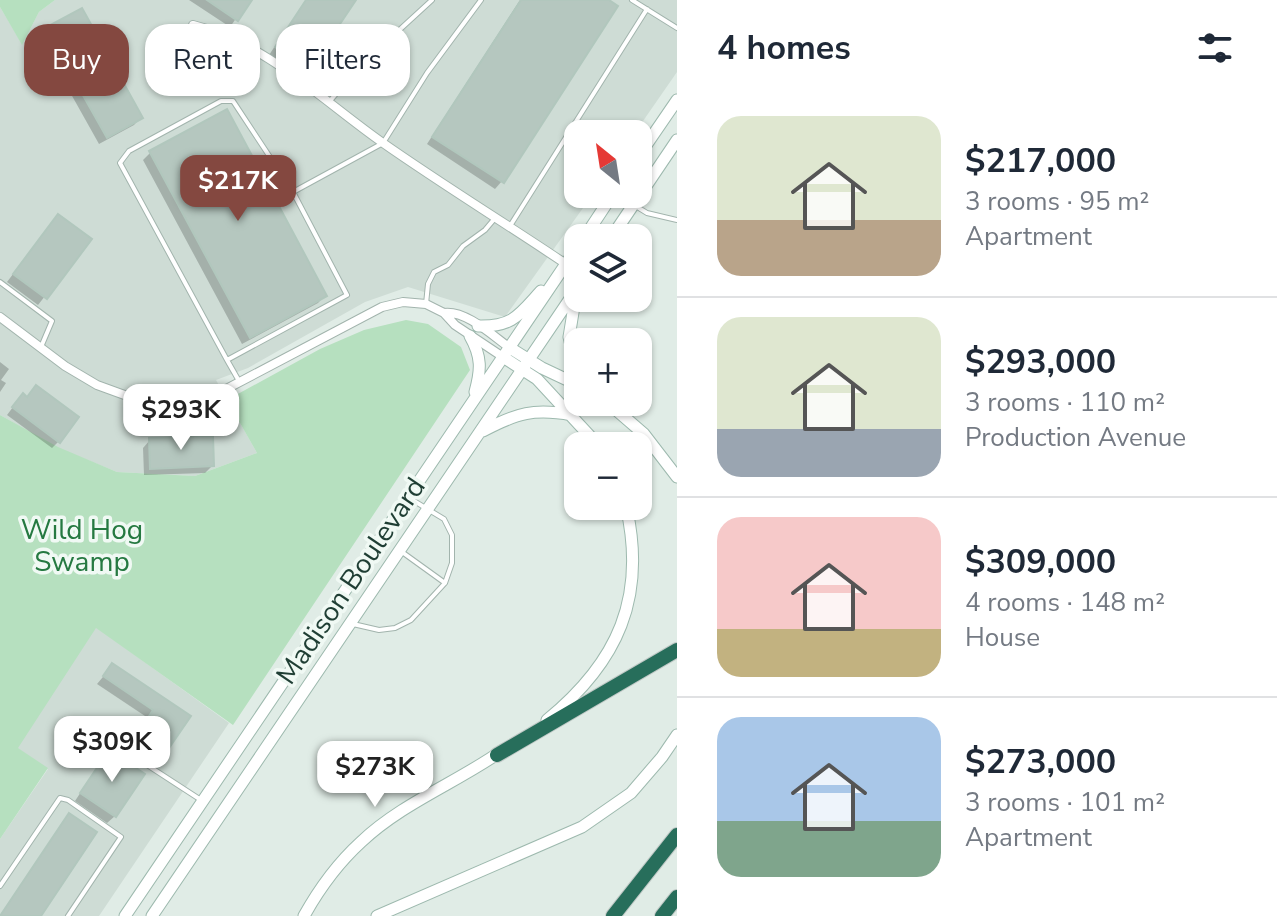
<!DOCTYPE html>
<meta charset="utf-8">
<style>
:root{--surface:#fff;--page:#f2f2f3;--text:#1f2937;--muted:#747a83;--line:#e0e1e3;--accent:#844840}
body{margin:0;font-family:"Nunito Sans",sans-serif;background:var(--page);color:var(--text);height:100vh;display:flex;flex-direction:column;font-size:30px;white-space:nowrap}
*{box-sizing:border-box;margin:0}
p{font-size:26px;color:var(--muted)}
.icon{flex:none;width:44px;height:44px;fill:none;stroke:currentColor;stroke-width:2;stroke-linecap:round;stroke-linejoin:round}
.map{position:relative;flex:1;overflow:hidden}
.details{display:flex;flex-direction:column;background:var(--surface);width:600px}
.details>*{flex:none}
.top-card{position:absolute;left:24px;top:24px;width:532px;height:72px;display:flex;gap:16px}
.needle{width:52px;rotate:330deg}
.tools{position:absolute;left:564px;top:120px;display:grid;gap:16px}
.tools a{display:grid;place-items:center;width:88px;height:88px;border-radius:16px;background:var(--surface);box-shadow:0 2px 6px #0004;font-size:40px}
.price{position:absolute;translate:-50% -68px;padding:0 18px;border-radius:16px;background:#fff;color:#222;font-size:26px;line-height:52px;filter:drop-shadow(0 2px 4px #0008)}
.price::after{content:'';position:absolute;left:50%;top:48px;width:24px;height:18px;margin-left:-12px;background:inherit;clip-path:polygon(0 0,100% 0,50% 100%)}
.price.active{background:var(--accent);color:#fff}
ul{padding:0;list-style:none}
li{display:flex;align-items:center;gap:24px;height:200px;padding:0 40px}
li+li{border-top:2px solid var(--line)}
li span{display:grid;place-items:center;flex:none;width:224px;height:160px;border-radius:24px;color:#555}
li>.icon{margin-inline-start:auto}
span .icon{width:96px;height:96px;fill:#fffc;stroke-width:1}
li b{font-size:34px}
h2{display:flex;justify-content:space-between;align-items:center;height:96px;padding:0 40px;font-size:34px}
.chip{padding:0 28px;border-radius:24px;background:var(--surface);box-shadow:0 2px 6px #0004;font-size:28px;line-height:72px}
.chip.active{background:var(--accent);color:#fff}
main{display:flex;flex:1;min-height:0}
.map>svg:first-child{display:block}
.built{fill:#cedcd5}
.green{fill:#b6e0bf}
.shadow{fill:#0003}
.building{fill:#b5c7bf;stroke:#b1c7bd;stroke-width:2}
.lines{fill:none;stroke-linecap:round;stroke-linejoin:round}
.lane-casing{stroke:#a2b4ad;stroke-width:6}
.street-casing{stroke:#a2b4ad;stroke-width:10}
.secondary-casing{stroke:#9db9ae;stroke-width:13}
.highway-casing{stroke:#c0c9c6;stroke-width:16}
.lane{stroke:#fff;stroke-width:4}
.street{stroke:#fff;stroke-width:8}
.secondary{stroke:#fff;stroke-width:11}
.highway{stroke:#276e5b;stroke-width:14}
.labels{text-anchor:middle;dominant-baseline:central;stroke-width:7;stroke-linejoin:round;paint-order:stroke}
.park-label{font-size:28px;fill:#257941;stroke:#f0f9f4}
.street-label{font-size:28px;fill:#1f3e34;stroke:#f0f9f4}
</style>
<main>
<div class="map">
<svg width="677" height="916" viewBox="0 0 677 916">
<rect width="100%" height="100%" fill="#e0ece6"/>
<path class="built" d="M55 0H677V72L634 134H578V194H593L505 317 408 287 365 302 248 368 216 380 257 453 195 476 117 472 58 448 0 415V7L22 44 39 12Z
M96 627 229 723 99 916H0V839L48 769 17 748Z"/>
<path class="green" d="M0 0H55L39 12 22 45 0 7Z
M406 320 428 324 461 347 470 370 233 725 96 628 18 748 48 768 0 839V415L58 447 117 472 195 476 257 453 227 400 320 349 364 330Z"/>
<path class="shadow" d="M189 0H249L230 27Z
M306 0H354L301 76 269 55Z
M520 0H605L502 181 495 189 427 144Z
M46 30 141 117 134 125 99 144 39 37Z
M150 153 325 295 318 303 242 344 143 160Z
M51 224 89 240 38 305 7 282Z
M0 362 9 369 1 380 6 383 0 392Z
M16 403 59 441 52 448 7 415Z
M150 440 212 466 205 473 144 475 143 448Z
M113 665 188 716 151 767 126 750 148 718 97 684Z
M102 760 115 816 107 823 75 801Z"/>
<path class="building" d="M207 0H252L238 21Z
M306 0H356L309 70 275 47Z
M521 0H609L618 6 504 183 432 137Z
M82 8 143 118 107 138 45 28Z
M227 109 327 296 250 338 149 151Z
M58 214 92 239 47 299 13 274Z
M36 385 79 417 60 443 12 407 23 393 27 397Z
M213 436 214 466 150 469 149 438Z
M112 663 191 716 160 761 132 742 153 710 103 676Z
M109 750 145 774 116 817 80 793Z
M69 813 97 832 41 916H0Z"/>
<g class="lines">
<g class="lane-casing">
<path id="lane" d="M632 0 677 28
M329 102 360 66 432 0
M293 192 383 143 427 73 481 0
M616 194 647 213 677 220
M510 226 647 9
M0 282 52 321 41 347
M426 304 428 284 434 272 448 265 463 246 485 230 496 217
M227 360 347 295 293 192 233 101H221L129 151 120 163 227 360 239 381
M402 552 445 583
M353 624 379 630 395 628 411 620 445 583 452 563V535L444 519 409 498
M84 724 201 800
M0 886 60 798 68 800 121 837 68 916"/>
</g>
<g class="street-casing">
<path id="street" d="M193 25C266 43 323 101 383 143 443 185 505 223 566 264
M444 313C466 310 493 336 510 348
M0 317 65 366 97 385 141 401 177 403 213 396 382 307 403 302 426 304 444 313 455 325 503 357"/>
</g>
<g class="secondary-casing">
<path id="secondary" d="M638 157 677 100
M584 238 613 194
M611 238 677 140
M576 294 569 337 578 375
M478 326C513 327 519 315 541 291
M470 336C482 357 481 370 475 392
M510 348 542 368 578 385
M503 357 537 379 599 446
M607 402 644 434 677 477
M483 431C517 413 534 408 572 415
M547 720C618 662 647 597 626 506
M125 916 578 246
M152 916 578 287
M304 916C319 889 338 863 361 842 402 803 458 782 503 750
M377 916 582 827 631 793 662 757 677 735"/>
</g>
<g class="highway-casing">
<path id="highway" d="M497 755 677 650
M613 916 677 835
M662 916 677 897"/>
</g>
<use href="#lane" class="lane"/>
<use href="#street" class="street"/>
<use href="#secondary" class="secondary"/>
<use href="#highway" class="highway"/>
</g>
<g class="labels">
<g class="park-label">
<text x="82" y="530">Wild Hog<tspan x="82" dy="32">Swamp</tspan></text>
</g>
<g class="street-label">
<text transform="translate(351 581) rotate(-56)">Madison Boulevard</text>
</g>
</g>
</svg>
<div class="tools">
<a><svg class="needle" viewBox="-14 -14 28 28"><path d="M0-13l5 13h-10z" fill="#e53935"/><path d="M0 13l5-13h-10z" fill="#747a83"/></svg></a>
<a><svg class="icon" aria-label="layers" viewBox="0 0 24 24"><path d="M12 4l9 5-9 5-9-5zM3 14l9 5 9-5"/></svg></a>
<a>+</a>
<a>−</a>
</div>
<b class="price active" style="left:238px;top:223px">$217K</b>
<b class="price" style="left:181px;top:452px">$293K</b>
<b class="price" style="left:112px;top:784px">$309K</b>
<b class="price" style="left:375px;top:809px">$273K</b>
<div class="top-card">
<a class="chip active">Buy</a>
<a class="chip">Rent</a>
<a class="chip">Filters</a>
</div>
</div>
<section class="details">
<h2>4 homes<svg class="icon" aria-label="filters" viewBox="0 0 24 24"><path d="M4 7h16M4 17h16"/><circle cx="9" cy="7" r="2"/><circle cx="15" cy="17" r="2"/></svg></h2>
<ul>
<li><span style="background:linear-gradient(#dfe7d0 65%,#b9a48a 0)"><svg class="icon" aria-label="home" viewBox="0 0 24 24"><path d="M3 11l9-7 9 7M6 9v11h12V9"/></svg></span><div><b>$217,000</b><p>3 rooms · 95 m²</p><p>Apartment</p></div></li>
<li><span style="background:linear-gradient(#dfe7d0 70%,#9aa5b1 0)"><svg class="icon" aria-label="home" viewBox="0 0 24 24"><path d="M3 11l9-7 9 7M6 9v11h12V9"/></svg></span><div><b>$293,000</b><p>3 rooms · 110 m²</p><p>Production Avenue</p></div></li>
<li><span style="background:linear-gradient(#f6c9c9 70%,#c2b280 0)"><svg class="icon" aria-label="home" viewBox="0 0 24 24"><path d="M3 11l9-7 9 7M6 9v11h12V9"/></svg></span><div><b>$309,000</b><p>4 rooms · 148 m²</p><p>House</p></div></li>
<li><span style="background:linear-gradient(#a9c7e8 65%,#7fa58c 0)"><svg class="icon" aria-label="home" viewBox="0 0 24 24"><path d="M3 11l9-7 9 7M6 9v11h12V9"/></svg></span><div><b>$273,000</b><p>3 rooms · 101 m²</p><p>Apartment</p></div></li>
</ul>
</section>
</main>
